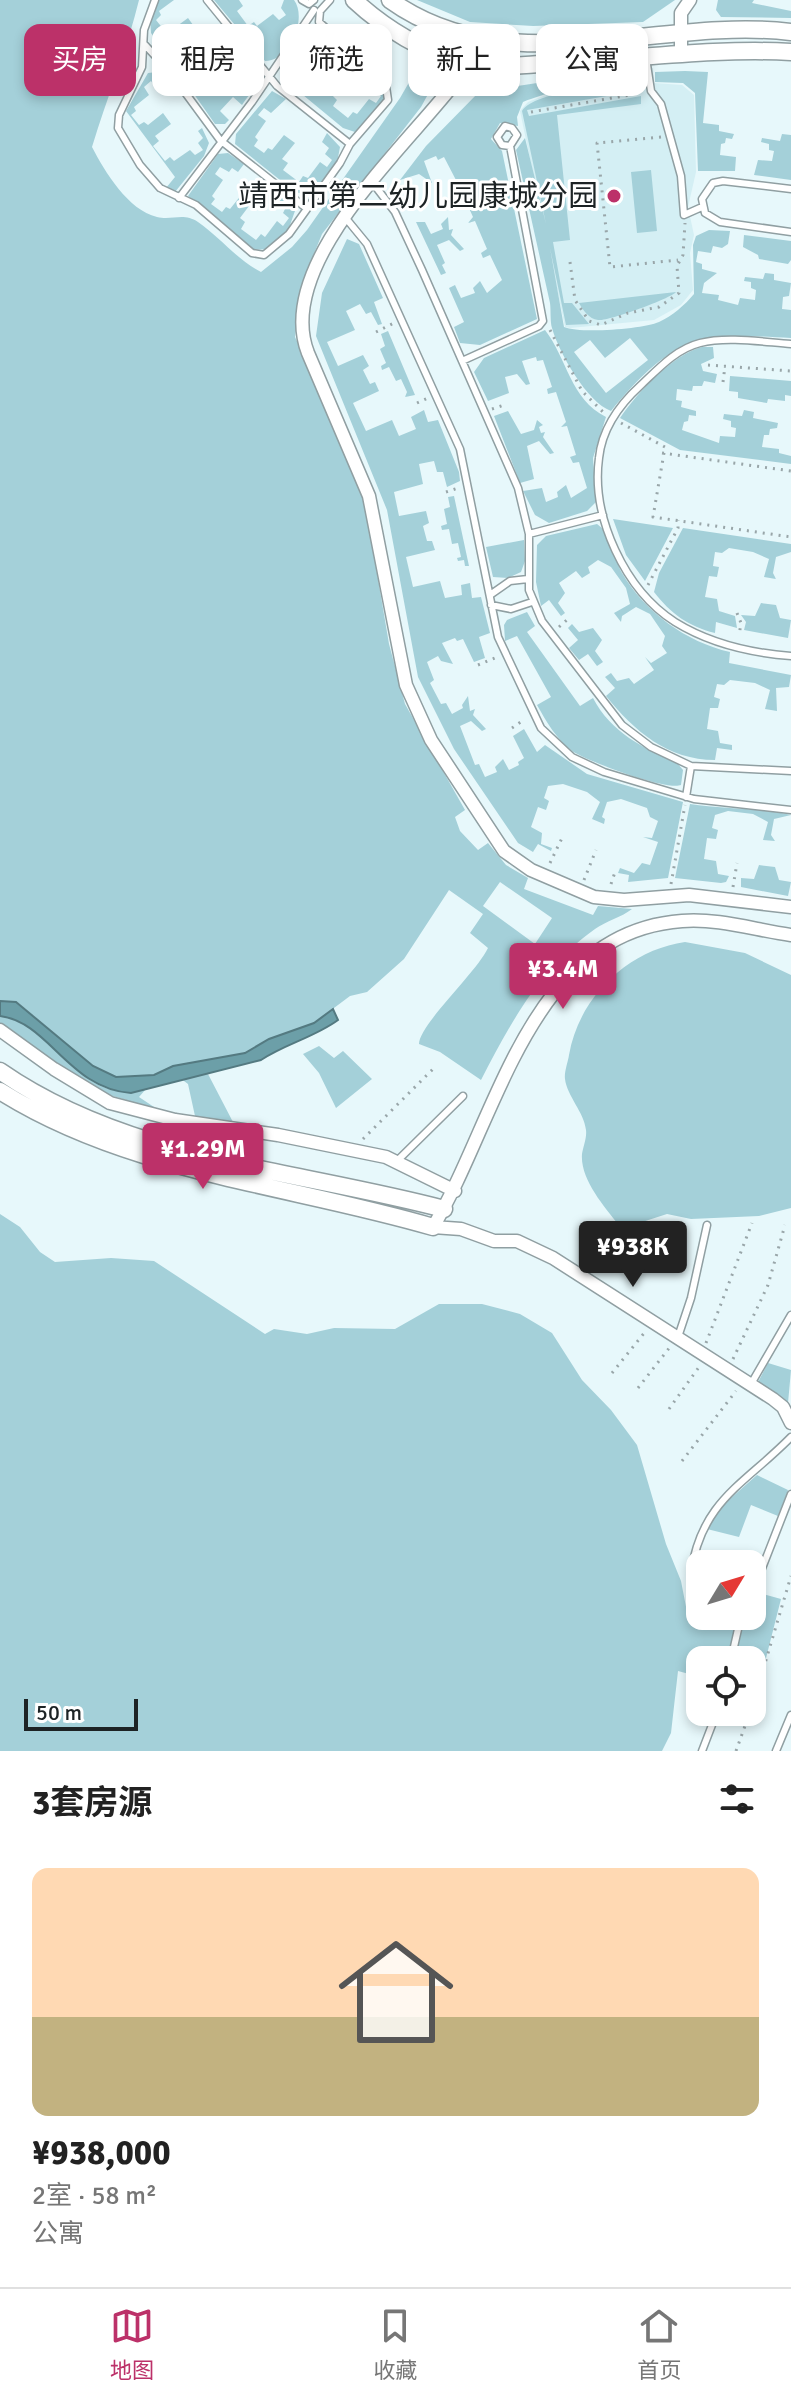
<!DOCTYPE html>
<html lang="zh">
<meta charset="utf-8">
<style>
:root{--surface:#fff;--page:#f6f6f6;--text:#222;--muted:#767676;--line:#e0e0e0;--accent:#bc3169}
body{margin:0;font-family:Signika,"Noto Sans SC",sans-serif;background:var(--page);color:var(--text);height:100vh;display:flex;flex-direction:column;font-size:30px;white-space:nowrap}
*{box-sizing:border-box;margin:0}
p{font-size:26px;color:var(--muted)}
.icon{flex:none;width:44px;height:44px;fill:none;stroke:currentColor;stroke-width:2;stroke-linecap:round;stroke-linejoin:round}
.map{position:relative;height:1751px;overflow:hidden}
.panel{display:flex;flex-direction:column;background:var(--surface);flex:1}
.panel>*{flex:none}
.guide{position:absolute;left:24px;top:24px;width:744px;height:72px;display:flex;gap:16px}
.needle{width:52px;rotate:52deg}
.buttons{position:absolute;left:686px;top:1550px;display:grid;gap:16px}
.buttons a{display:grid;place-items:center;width:80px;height:80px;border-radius:16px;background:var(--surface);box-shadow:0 4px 12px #0003;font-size:40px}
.scale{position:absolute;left:24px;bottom:20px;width:114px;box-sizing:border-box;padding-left:8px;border:4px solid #1d2325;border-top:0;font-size:22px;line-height:28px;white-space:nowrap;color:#1d2325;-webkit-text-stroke:6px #fff;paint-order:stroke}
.price{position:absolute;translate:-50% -68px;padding:0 18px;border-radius:8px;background:var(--accent);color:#fff;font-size:26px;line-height:52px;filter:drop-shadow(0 2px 4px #0008)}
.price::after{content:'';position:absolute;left:50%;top:48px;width:24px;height:18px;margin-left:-12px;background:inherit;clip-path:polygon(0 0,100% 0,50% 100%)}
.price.on{background:#222;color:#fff}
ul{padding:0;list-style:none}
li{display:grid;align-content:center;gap:16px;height:424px;padding:0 32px}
li span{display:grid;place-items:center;height:248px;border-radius:16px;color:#555}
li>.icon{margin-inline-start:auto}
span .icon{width:144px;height:144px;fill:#fffc;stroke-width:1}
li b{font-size:34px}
h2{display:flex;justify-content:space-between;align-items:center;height:96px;padding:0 32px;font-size:34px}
.pill{padding:0 28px;border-radius:16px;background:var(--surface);box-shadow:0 4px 12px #0003;font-size:28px;line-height:72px}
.pill.on{background:var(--accent);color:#fff}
.tabs{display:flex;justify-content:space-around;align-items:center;height:112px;border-top:2px solid var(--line);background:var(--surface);font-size:22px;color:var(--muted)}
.tabs a{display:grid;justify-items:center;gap:4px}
.tabs .on{color:var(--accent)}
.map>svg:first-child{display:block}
.built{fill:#d4eff4}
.green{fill:#a4d0d9;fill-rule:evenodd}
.water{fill:#6c9fa8;stroke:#547a81;stroke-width:2}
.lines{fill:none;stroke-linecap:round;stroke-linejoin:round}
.service-casing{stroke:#909fa2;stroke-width:9}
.minor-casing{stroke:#909fa2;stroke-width:15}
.tertiary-casing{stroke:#909fa2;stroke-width:19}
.path{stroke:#99a6a9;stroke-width:3;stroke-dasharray:2 6;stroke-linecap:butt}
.service{stroke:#fff;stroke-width:6}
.minor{stroke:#fff;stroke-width:12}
.tertiary{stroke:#fff;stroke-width:16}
.poi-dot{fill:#bc3169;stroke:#fff;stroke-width:3}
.labels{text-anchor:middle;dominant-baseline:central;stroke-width:6;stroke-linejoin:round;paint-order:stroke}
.poi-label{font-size:30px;fill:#1d2325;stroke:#fff;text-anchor:end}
</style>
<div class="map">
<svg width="791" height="1751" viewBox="0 0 791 1751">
<rect width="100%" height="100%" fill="#e7f8fb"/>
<path class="built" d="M644 68H653L654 83 682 85 694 95 696 172 688 207 694 235 690 253 693 290 681 305 654 320 570 328 565 327 520 111 528 102 551 93 632 83 644 86Z"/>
<path class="green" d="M0 0H139C127 50 107 97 92 147 105 172 128 210 157 217 172 221 183 212 198 222 221 238 236 259 261 272L292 247 307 230 400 98 419 65 432 77V87L421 107 322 234 303 281 295 337 338 431 366 508 389 644 405 704 465 810 455 817 460 831 478 850 488 843 506 865 528 878 524 889 593 915 598 906 632 909C622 917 606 921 595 929 540 968 511 1022 481 1080L440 1052 419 1044C419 1025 476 973 488 948L470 933 483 914 449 890 404 959 367 992 350 996 314 1023 269 1039 245 1053 219 1061 173 1066 154 1075 116 1077 93 1066 17 1002 0 1001ZM500 882 552 918 535 944 483 906Z
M158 0H174L159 11 161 15 156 20 164 30 169 26 173 29 188 18 196 29 180 41 183 45 176 50 189 67 196 63 200 66 215 54 224 65 208 77 210 80 205 84 212 95 218 91 221 94 237 83 243 90 250 85 245 77 252 67C263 82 250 93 242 105L233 97 220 111 229 120 225 124H215L151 33 150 17Z
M214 0H239L243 6 237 11 248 26 254 22 257 26 273 14 279 20 286 15 281 8 284 0H294C308 19 289 61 265 61Z
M417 0H675L643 22 533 26 470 22Z
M718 0H754L752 3 791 11V18L721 17 716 10Z
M314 28 331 40 320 50 312 45 307 51 315 58 304 74 307 77 303 83 314 90 318 85 322 87 334 71 344 79 332 95 337 100 333 106 348 118 353 112 357 114 369 99 376 103 381 96 375 91 378 85 372 79 375 75 382 81 385 100 355 132 343 128 280 76 286 60 300 70 310 56 304 52 307 46 300 41 306 31Z
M685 71 708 72 703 123 719 125V131L734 134 732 139 726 138 725 143 721 144 720 155 736 157 735 171H698L695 93 683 83 655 82V72Z
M157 72 170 84 157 89 151 81 144 87 149 95 134 107 136 111 131 115 139 125 144 122 148 125 163 113 171 124 155 136 159 141 153 146 165 161 170 157 174 161 190 150 195 155 203 150 198 143 203 138 198 131 202 128 209 143 204 156 175 192 166 188 175 177 126 111 148 73Z
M642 74 643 85C616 73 550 91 523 102L517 117 518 126 500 123 491 139 502 151 537 319 480 345 460 343 454 327 464 322 449 288 455 285 461 298 475 293 473 288 480 281 487 293 502 280 490 255 483 258 481 253 487 249 475 221 468 223 473 217 460 188 453 191 451 187 457 182 444 157 438 160 436 156 424 161 432 183 419 174 400 180 426 146 479 92 550 81Z
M633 86 641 90 527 110 529 116 641 96V104L557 115 570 240 553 242 564 303H572L589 324 566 325 550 248 564 327C580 334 643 329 659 322 672 316 685 305 694 294L693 245 696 236 709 230 730 231 728 244 722 248 713 246 711 253 698 251 696 262 702 264V269L717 273 704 283 702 293 719 295 718 300 738 305 740 298 755 300 756 290 751 288V282L744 281 745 277 763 279 765 273 774 274V280L791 283 789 296 783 297 782 309 791 310V338C698 332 672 337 611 411 587 402 559 353 552 328 550 322 551 310 550 303L516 150 525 138 546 224 522 111C536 90 608 87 633 86ZM630 338 648 360 606 393 574 352 590 340 605 358Z
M272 91 286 99 271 113 264 108 258 115 266 121 255 137 258 140 254 146 264 153 268 148 272 150 284 135 295 143 282 159 288 163 283 170 299 182 303 176 308 178 320 162 327 167 332 160 325 154 329 148 322 142 327 133 340 147 337 163 312 196 295 192 235 144 236 134Z
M782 134 791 135V180L754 175 758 160 772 161 774 151 769 150V144L761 142 762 138 780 141Z
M228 153 244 164 238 172 232 168 229 172 220 167 215 174 223 180 212 196 215 199 211 204 222 212 226 207 230 209 242 194 252 202 240 218 245 222 241 229 256 240 261 234 265 237 277 221 283 226 289 218 283 213 286 207 278 200 282 195 296 208 289 228 269 249 254 250 188 196 218 154Z
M651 170 657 231 637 233 631 172Z
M448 217 449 230 453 229 451 235 464 249 460 251 449 240 437 245 445 263 442 265 446 273 441 275 416 222H425L431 234 443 229 441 224Z
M744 235 791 241V260L788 264 759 259 758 255 743 247Z
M347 239 359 244 383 298 374 302 382 324 378 325 371 312 366 314 360 304 346 311 355 330 327 342 338 366 363 355 369 366 363 370 370 384 375 382 379 391 353 403 366 431 392 420 399 436 416 429 411 417 424 410 428 422 438 420 459 472 460 481 447 487 443 472H437L434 461 419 464 423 484 394 492 399 516 426 511 429 523 423 526 427 541H432L435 550 406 557 413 587 440 581 445 598 462 595 461 585 470 583 472 598 481 597 490 633 479 637 485 658 474 662 463 639 457 641 455 638 442 643 453 664 441 661 438 656 427 662 434 680 430 683 441 704 446 703 452 714 463 708 462 705 468 696 470 711 475 709 473 715 486 729 482 731 471 721 460 726 475 765 479 764 485 777 497 772 495 767 503 759 509 770 519 765 518 762 524 758 513 736 524 729 537 752 545 745 587 774 683 802 668 878 628 882 629 875 618 873 620 868 634 873 642 863 650 865 658 842 643 837 652 838 658 821 650 817 647 808 621 799 607 802 602 817 605 819 604 824 592 819 600 802 587 792 563 784 548 786 544 798 549 801 546 810 538 807 531 827 542 833 541 844 552 848 551 851 538 844 533 852 518 843 454 749 418 677 387 510 316 336 322 293Z
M676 292C670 299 606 322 598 320 589 319 583 310 579 303Z
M545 330C567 358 570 399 606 417L593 458 596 502 587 511 549 523 535 515 523 491 542 488 546 502 558 497 557 492 566 485 571 498 587 488 579 462 573 463 570 457 576 455 567 426 561 427 566 422 556 392 548 394 547 389 552 387 543 360 537 361 536 357 522 361 530 384 526 385 517 374 505 377 509 393 488 401 474 372 484 358Z
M388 331 415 395 405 397 407 392 401 379 396 381 389 367 382 370 381 366 386 363 380 349 385 346 381 334Z
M702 347H713L714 358 701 364 703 371 717 374 715 383 704 381 702 386H693L692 391 677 389 676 400 682 401 681 407 696 411V416L689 415 688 421 684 422 682 430 719 443 720 436 735 437 736 428 731 427V421L723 419 724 414 742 416 744 410 754 412 753 418 778 423 777 428 770 429 769 435H764L762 447 779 449V453L791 456V464L680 450 620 418C638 392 672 355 702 347Z
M730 376 791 381V396L785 395V401L768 399 767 403 738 398V392L729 391Z
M508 411 521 434 534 430 537 420 543 425 539 427 541 433 545 432 543 437 554 453 550 454 539 441 527 446 534 479 520 483 494 416Z
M454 496 469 566H465L464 560 458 561 457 558 461 557 458 543 452 544 449 529 442 530 441 526 447 524 444 509 450 507 448 497Z
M613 519 673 528 645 581 626 555Z
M597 524C611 533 614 559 622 573 645 612 686 642 730 652L729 663 791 675 789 687 776 688 777 711 765 709 770 690 755 683 730 680 724 685 717 684 714 697 720 699 718 708H710L707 729 718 731 720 743 732 745V750L717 748 715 760C668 760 634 731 606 696L615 688 605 677 611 673 617 681 629 678 634 684 654 670 645 657 651 663 667 653 662 646 665 636 650 614 636 607 622 616 621 622 614 613 630 604 626 588 611 567 598 560 588 567 590 573 582 578 576 571 559 583 565 593 558 603 565 613 561 616 549 600 541 606 536 582 537 545 546 536Z
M683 528 791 544V552L776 557 773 573 776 579 764 577 769 559 753 552 729 548 722 553 715 552 713 566 719 567 717 577 709 576 705 597 717 599 719 611 735 616 737 628 716 622 715 633C688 626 671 614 654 592L659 573Z
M524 540 525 561 521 572 508 578 493 577 486 547Z
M761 603 776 605 780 618 791 620 788 638 744 630 746 622 741 615 755 616Z
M527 612 535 626 527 632 580 706 593 698C611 733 644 748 678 764L683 770 681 785C666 791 587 761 572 751 557 740 546 721 537 705L551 697 517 636 505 641 504 625 507 620Z
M572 624 579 632 593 628 602 640 595 651 603 662 597 666 588 654 579 660 569 648 578 640 568 628Z
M690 804C723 809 759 808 791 815L774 819 771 835 775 841 763 840 768 822 753 814 728 811 715 815 712 828 718 830 716 839 707 838 704 859 716 861 718 874 729 876 726 882 721 883 675 878Z
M759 865 775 867 779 880 791 882 788 896 741 887V878L754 879Z
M685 942 745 953 791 975V1208L759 1216 691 1219 667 1214 636 1224H618C604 1206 580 1179 582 1154 583 1147 587 1138 586 1130 584 1112 567 1096 565 1079 564 1072 568 1062 569 1055 579 997 628 950 685 942Z
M0 1016C55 1022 78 1108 146 1089L139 1097 157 1109 106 1094 42 1056 0 1023Z
M319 1046 334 1058 343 1051 372 1079 336 1108 319 1073 303 1054Z
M208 1074 234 1124 195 1116 188 1084 180 1078Z
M0 1214 20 1227 40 1252 55 1262 111 1258 154 1261 265 1334 274 1329 307 1334 334 1328 395 1329 439 1304H482L520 1314 552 1333 582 1380 611 1410 637 1445 666 1544 681 1581 688 1617 690 1600 687 1578 700 1583V1616H738L730 1660H700V1677L678 1671 671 1733 662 1751H0Z
M768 1363 791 1370 788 1403 757 1384Z
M757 1475 788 1490 778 1516 751 1505 739 1537 707 1529 722 1506Z
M756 1592 781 1599 764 1666 734 1657 743 1616H752V1596Z"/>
<path class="water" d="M0 1001 16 1002 93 1066 116 1077 154 1075 173 1066 245 1053 269 1039 314 1023 333 1009 338 1020C315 1037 285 1044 261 1060L131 1093C69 1089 49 1022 0 1016Z"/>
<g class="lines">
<g class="service-casing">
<path id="service" d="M155 0 144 30 142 67 119 115 118 128 140 165 160 188 196 205 252 253 264 255 289 234 340 163 350 144 388 100 385 80 319 22 320 11 330 0
M207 0 277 86 350 144
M302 0 309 4 314 0
M145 45 170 72 220 140 306 208
M646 58 651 91 661 104 681 176 684 215 702 207
M372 182 395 212 422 270 518 488 529 534V590L542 621 622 725 651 747 691 766 791 771
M791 189 723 181 713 183 702 199 705 213 720 222 791 232
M179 198 252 102 314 10
M344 216 367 244 460 449 498 637 541 728 572 757 604 772 694 799 791 810
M791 344C763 342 727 336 700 343 676 349 658 369 641 385 620 404 602 429 599 458 591 517 625 590 675 622 709 643 751 653 791 656
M462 361 539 326 543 321 510 146 517 135 512 128 505 126 497 137 502 145 510 146
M529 534 603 515
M490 595 510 581 528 579
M491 605 511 609 532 602
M686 797 691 766
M398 1160 463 1096
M678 1337 691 1298 707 1225
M751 1384 791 1315
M691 1572C702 1500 745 1484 791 1437
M752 1594 791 1494
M731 1660 741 1616
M702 1751 717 1712
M776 1751 791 1715"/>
</g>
<g class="minor-casing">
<path id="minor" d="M474 39 468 63 457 80C408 145 273 264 308 353L369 496 406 685 431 740 504 851 531 870 594 897 624 900 689 895 791 907
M681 53V13L690 0
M791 935C755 930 718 918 682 921 529 932 498 1119 433 1227L461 1229 494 1241H517L553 1258 773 1399 783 1407 791 1423
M0 1030 54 1069 110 1103 175 1120 278 1135 386 1157 455 1191"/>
</g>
<g class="tertiary-casing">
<path id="tertiary" d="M354 0C384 28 425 53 465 63 499 70 536 63 570 62 644 58 717 48 791 52
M390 0C508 85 658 16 791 32
M0 1071C128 1160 296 1170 444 1209
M0 1091C128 1172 290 1185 433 1227"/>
</g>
<path class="path" d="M531 112 641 93
M661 137 597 143 610 267 678 260
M570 262 575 300 589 321 601 325 628 313 659 307 679 293 677 266 683 255 685 223
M550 330 582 391 604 413
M376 332 394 323
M708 365 791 371
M723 382 725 366
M417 403 428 398
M492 409 504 405
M621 423 665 447 653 517 791 537
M662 453 791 471
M446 492 458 488
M648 585 678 528V520
M737 613 741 623 739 636
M559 627 568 619
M478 665 497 657
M512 728 525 719
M550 863 562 838
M584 880 596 850
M611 884 616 869
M671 884 685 805
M733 887 737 863
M363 1139 434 1068
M706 1343 752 1223
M733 1359 768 1285 785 1225
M612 1373 645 1332
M638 1388 670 1347
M669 1409 699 1367
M682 1461 736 1391
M752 1707 791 1576
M736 1751 750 1712"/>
<use href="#service" class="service"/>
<use href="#minor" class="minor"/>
<use href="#tertiary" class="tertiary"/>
</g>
<circle class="poi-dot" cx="614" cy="196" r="8"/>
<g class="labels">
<g class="poi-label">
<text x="598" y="196">靖西市第二幼儿园康城分园</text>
</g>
</g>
</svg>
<div class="buttons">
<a><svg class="needle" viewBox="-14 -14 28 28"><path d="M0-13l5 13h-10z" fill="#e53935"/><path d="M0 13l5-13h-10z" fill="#767676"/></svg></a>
<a><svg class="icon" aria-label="locate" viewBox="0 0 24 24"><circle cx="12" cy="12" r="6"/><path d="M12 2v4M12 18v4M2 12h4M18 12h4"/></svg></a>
</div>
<div class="scale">50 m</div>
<b class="price" style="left:563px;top:1011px">¥3.4M</b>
<b class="price" style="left:203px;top:1191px">¥1.29M</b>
<b class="price on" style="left:633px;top:1289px">¥938K</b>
<div class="guide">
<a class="pill on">买房</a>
<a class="pill">租房</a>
<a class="pill">筛选</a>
<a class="pill">新上</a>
<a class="pill">公寓</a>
</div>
</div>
<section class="panel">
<h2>3套房源<svg class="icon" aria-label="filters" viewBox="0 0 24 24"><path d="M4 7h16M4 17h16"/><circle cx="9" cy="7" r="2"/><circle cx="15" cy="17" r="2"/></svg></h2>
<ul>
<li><span style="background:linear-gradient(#ffd9b3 60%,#c2b280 0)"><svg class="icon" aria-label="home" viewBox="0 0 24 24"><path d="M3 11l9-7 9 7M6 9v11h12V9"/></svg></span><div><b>¥938,000</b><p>2室 · 58 m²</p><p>公寓</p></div></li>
</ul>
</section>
<nav class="tabs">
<a class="on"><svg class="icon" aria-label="map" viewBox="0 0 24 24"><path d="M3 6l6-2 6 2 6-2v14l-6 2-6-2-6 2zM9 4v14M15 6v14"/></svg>地图</a>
<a><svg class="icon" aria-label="saved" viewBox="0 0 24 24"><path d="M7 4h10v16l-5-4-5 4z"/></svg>收藏</a>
<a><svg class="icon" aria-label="home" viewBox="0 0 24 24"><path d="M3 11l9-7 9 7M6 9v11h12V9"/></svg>首页</a>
</nav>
